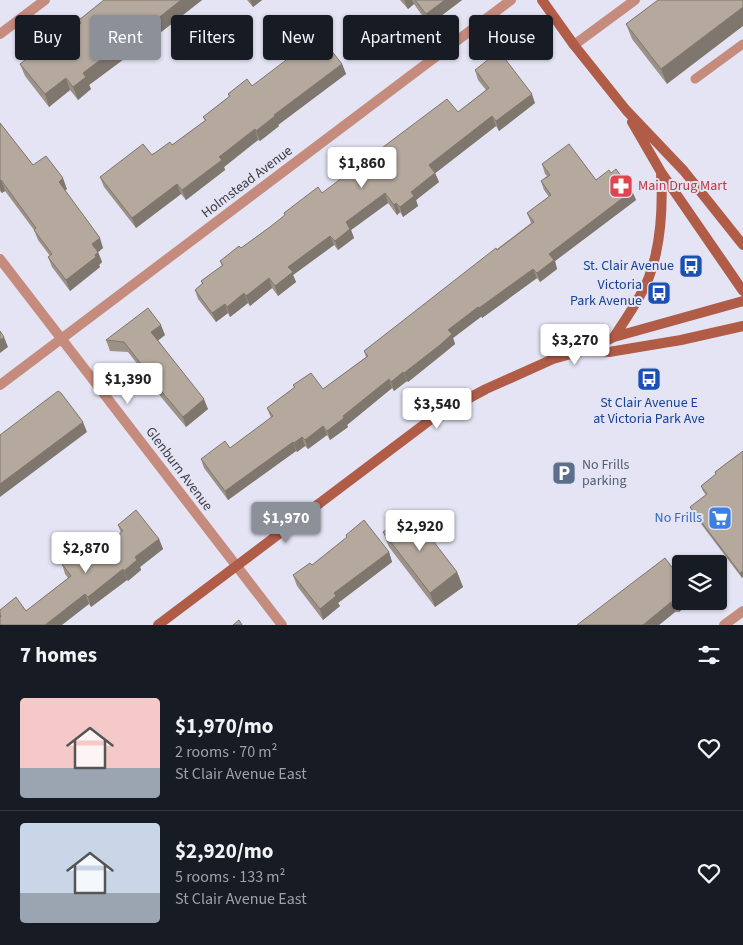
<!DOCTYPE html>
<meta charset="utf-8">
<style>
:root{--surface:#171b24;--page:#242831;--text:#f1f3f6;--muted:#9ea1a6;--line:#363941;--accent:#8c9099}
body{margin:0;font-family:"Source Sans 3",sans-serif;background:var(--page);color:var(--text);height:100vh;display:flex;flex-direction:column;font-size:19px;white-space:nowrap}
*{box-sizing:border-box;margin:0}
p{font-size:16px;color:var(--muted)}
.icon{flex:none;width:28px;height:28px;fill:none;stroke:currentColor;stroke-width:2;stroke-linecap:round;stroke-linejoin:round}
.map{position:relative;height:625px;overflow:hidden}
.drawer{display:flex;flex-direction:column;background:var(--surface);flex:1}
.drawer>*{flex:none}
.hud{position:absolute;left:15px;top:15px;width:714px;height:45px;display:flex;gap:10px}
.controls{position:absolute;left:672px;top:555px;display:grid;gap:10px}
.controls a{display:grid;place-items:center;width:55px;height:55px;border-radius:5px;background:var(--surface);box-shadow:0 1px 4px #0004;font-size:25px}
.price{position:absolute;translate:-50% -42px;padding:0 11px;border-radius:5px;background:#fff;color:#222;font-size:16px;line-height:32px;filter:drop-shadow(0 1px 2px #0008)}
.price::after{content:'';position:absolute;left:50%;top:30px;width:15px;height:11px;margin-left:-8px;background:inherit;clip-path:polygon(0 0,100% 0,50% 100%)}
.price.selected{background:var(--accent);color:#fff}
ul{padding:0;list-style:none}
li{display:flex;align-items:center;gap:15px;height:125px;padding:0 20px}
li+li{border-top:1px solid var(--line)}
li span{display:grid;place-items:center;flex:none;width:140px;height:100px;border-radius:5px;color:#555}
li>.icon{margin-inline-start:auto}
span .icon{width:60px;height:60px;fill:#fffc;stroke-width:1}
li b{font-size:21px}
h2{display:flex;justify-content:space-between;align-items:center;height:60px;padding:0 20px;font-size:21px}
.tag{padding:0 18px;border-radius:5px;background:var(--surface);box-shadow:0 1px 4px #0004;font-size:18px;line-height:45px}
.tag.selected{background:var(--accent);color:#fff}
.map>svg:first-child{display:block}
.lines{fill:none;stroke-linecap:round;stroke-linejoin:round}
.lane{stroke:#c58b7c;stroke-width:9}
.street{stroke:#c58b7c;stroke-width:10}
.secondary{stroke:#b05c47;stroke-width:10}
.wall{fill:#9c9187}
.shaded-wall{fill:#7f766e}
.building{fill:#b5a99d;stroke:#7f766e}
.labels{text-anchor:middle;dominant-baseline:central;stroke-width:4;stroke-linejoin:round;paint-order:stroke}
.street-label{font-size:14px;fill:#3d3c43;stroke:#e5e4f4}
.health-label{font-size:14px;fill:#be3a42;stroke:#e5e4f4;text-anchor:start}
.transit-label{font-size:14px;fill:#164399;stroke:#e5e4f4;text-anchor:end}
.service-label{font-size:14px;fill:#4e5e75;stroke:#e5e4f4;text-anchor:start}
.shop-label{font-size:14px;fill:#366cbe;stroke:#e5e4f4;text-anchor:end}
</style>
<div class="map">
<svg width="743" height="625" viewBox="0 0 743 625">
<rect width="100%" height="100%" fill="#e5e4f4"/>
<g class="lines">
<path class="lane" d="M695 79 743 44"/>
<path class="street" d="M0 34 45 0
M574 45 635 0
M0 259 282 625
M0 385 511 0
M724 625 743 611"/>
<path class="secondary" d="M542 0 574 45 626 110 684 171 743 245
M632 122 661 172 743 291
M614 337C626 318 641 298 649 277 661 246 663 205 661 173
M589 349 609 352 681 340 743 326
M158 625 434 417 486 389 553 359 589 349 614 337 743 301"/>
</g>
<path class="wall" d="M104 0H202L156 36 152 30 126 51 128 56 89 85 91 89 78 100 70 90 49 107 25 76 20 64 42 53 80 23 79 20Z
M247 0H262L253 7Z
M400 0H462L429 25 414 4 408 9Z
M658 0 667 84 632 39 626 24Z
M342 64 346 74 278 125 279 126 260 141 258 140 224 167 225 170 186 200 181 194 136 228 104 187 100 177 172 145 205 121 203 117 229 97 228 94 252 86Z
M475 70 535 103 499 131 496 126 435 173 439 182 416 200 418 206 403 217 400 212 397 215 388 203 351 230 354 238 338 250 334 245 293 275 296 282 278 296 272 288 250 306 248 303 230 317 228 313 216 322 198 299 195 290 202 284 201 281 222 266 220 261 241 248 270 227 285 216 284 213 322 193 458 112 486 90 478 80Z
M0 123 33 165 67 189 65 190 103 248 98 252 102 262 99 265 100 267 70 291 52 267 48 257 50 256 38 240 34 230 5 191 2 193 0 191Z
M542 164 596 180 611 173 632 191 636 200 555 261 557 269 540 282 537 278 482 318V316L453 338 455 344 443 354 408 382 407 381 394 391 392 388 347 425 348 427 330 440 327 435 308 449 305 446 297 452 296 451 228 500 204 468 201 459 230 448 271 418 267 408 294 388 293 385 323 389 366 357 364 351 531 223 527 213 549 197 544 190 541 181 547 176 545 174Z
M165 335 158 340 208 409 186 427 151 385 149 379 128 352 110 351 106 340Z
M743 451 742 578 692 512 690 507 706 495 703 491 701 486 716 475 715 472Z
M118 525 159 539 163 549 140 567 141 570 128 581 127 580 91 607 89 604 0 625V610L26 611 68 578 65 574 62 564 87 560 121 533Z
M383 532 457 572 463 587 435 607 389 547Z
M346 535 389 552 392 562 338 603 340 606 323 620 297 586 293 575 312 565 347 538Z
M665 558 679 612H675L659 625Z"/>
<path class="shaded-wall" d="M181 0H202L156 36 152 23Z
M250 0H262L253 7Z
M404 0H412L414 4 408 9Z
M445 0H462L429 25 426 14Z
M743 7V26L667 84 661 69Z
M147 17 152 30 126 51 128 56 89 85 91 89 78 100 73 87 83 73 121 39Z
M342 64 346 74 278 125 279 126 260 141 256 131 274 115Z
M66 78 70 90 49 107 45 94Z
M532 94 535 103 499 131 496 121Z
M492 116 496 126 433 175 429 165Z
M255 129 258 140 224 167 225 170 186 200 182 190 219 157Z
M435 173 439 182 416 200 418 206 403 217 400 207 411 192Z
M63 178 67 189 63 192 59 182Z
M1 180 5 191 2 193 0 188V181Z
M177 184 181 194 136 228 132 218Z
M632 191 636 200 555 261 557 269 540 282 537 273 549 254Z
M385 193 388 203 351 230 354 238 338 250 335 241 346 222Z
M396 203 400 212 397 215 394 205Z
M330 236 334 245 293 275 296 282 278 296 275 286 288 267Z
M100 238 103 248 96 254 92 244Z
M98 252 102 262 99 265 100 267 70 291 66 280Z
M533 269 537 278 482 318 479 308Z
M269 278 272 288 250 306 246 296Z
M244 293 248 303 230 317 227 307Z
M225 304 228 313 216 322 212 313Z
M478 307 482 316 453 338 455 344 408 382 404 373 448 330Z
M161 325 165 335 155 343 151 332Z
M4 337 8 347 0 353V340Z
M403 372 407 381 394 391 391 382Z
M389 379 392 388 347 425 348 427 330 440 327 431 343 416Z
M204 399 208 409 186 427 183 417Z
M83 422 87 432 0 497V484Z
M323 426 327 435 308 449 305 440Z
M302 437 305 446 297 452 294 443Z
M293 442 296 451 228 500 225 491Z
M159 539 163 549 140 567 141 570 128 581 124 571 135 557Z
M389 552 392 562 338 603 340 606 323 620 320 609 334 593Z
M123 569 127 580 91 607 88 597Z
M743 571V577L742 578 740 573Z
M457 572 463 587 435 607 430 593Z
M85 594 89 604 62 625H45Z
M681 597V601H693L679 612 676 602Z
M671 602 675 612 659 625H643Z"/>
<path class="building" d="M104 0H181L152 23 147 17 121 39 123 43 83 73 86 77 73 87 66 78 45 94 20 64 39 49 42 53 81 23 79 20Z
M415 0H445L426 14Z
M658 0H743V7L661 69 626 24Z
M319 35 342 64 274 115 275 116 256 131 255 129 219 157 222 160 182 190 177 184 132 218 100 177 143 144 152 155 170 142 172 145 206 120 203 117 230 96 228 94 247 79 252 86Z
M499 51 532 94 496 121 492 116 429 165 435 173 411 192 414 196 400 207 396 203 394 205 385 193 346 222 350 229 335 241 330 236 288 267 293 272 275 286 269 278 246 296 244 293 227 307 225 304 212 313 195 290 203 283 201 281 223 265 220 261 239 246 241 248 270 227 285 215 284 213 318 187 322 193 447 99 458 112 489 88 475 70Z
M0 123 33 165 46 156 63 178 59 182 100 238 92 244 98 252 95 255 96 257 66 280 48 257 52 254 34 230 36 228 1 180 0 181Z
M569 144 596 180 609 170 611 173 616 169 632 191 549 254 554 260 537 273 533 269 479 308 478 307 448 330 452 334 440 345 404 373 403 372 391 382 389 379 343 416 344 418 327 431 323 426 305 440 302 437 294 443 293 442 225 491 201 459 225 441 230 448 273 416 267 408 295 387 293 385 311 373 323 389 368 356 364 351 496 248 497 250 534 222 527 213 551 195 541 181 550 175 542 164Z
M148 308 161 325 151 332 204 399 183 417 147 374 148 373 124 342 106 340Z
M0 331 4 337 0 340Z
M58 391 61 393 83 422 0 484V435Z
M743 451V571L740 573 690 507 707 494 701 486 716 474 715 472Z
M136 510 159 539 135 557 137 560 124 571 123 569 88 597 85 594 45 625H0V617L1 616 0 614V610L16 597 26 611 71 576 62 564 79 550 87 560 123 531 118 525Z
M410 511 457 572 430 593 383 532Z
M364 520 389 552 334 593 336 596 320 609 293 575 310 563 312 565 347 537 346 535Z
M665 558 681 579V597L676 602H671L643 625H577Z
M239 620 242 625H233Z"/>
<defs>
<g id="pharmacy-square" transform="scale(1.25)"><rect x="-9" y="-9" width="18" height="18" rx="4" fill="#e0444e" stroke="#e5e4f4"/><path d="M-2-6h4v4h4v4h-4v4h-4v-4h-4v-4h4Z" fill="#fff"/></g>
<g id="bus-square" transform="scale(1.25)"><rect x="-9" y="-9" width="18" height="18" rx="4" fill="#1a4fb4" stroke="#e5e4f4"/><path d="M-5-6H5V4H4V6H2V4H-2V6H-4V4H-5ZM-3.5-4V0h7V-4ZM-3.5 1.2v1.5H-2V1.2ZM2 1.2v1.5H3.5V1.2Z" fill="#fff"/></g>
<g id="parking-square" transform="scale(1.25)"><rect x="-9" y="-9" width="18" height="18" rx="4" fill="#5c6f8a" stroke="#e5e4f4"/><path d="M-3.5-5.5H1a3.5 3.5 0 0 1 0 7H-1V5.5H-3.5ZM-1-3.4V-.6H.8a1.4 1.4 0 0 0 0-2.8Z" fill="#fff"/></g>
<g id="supermarket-square" transform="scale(1.25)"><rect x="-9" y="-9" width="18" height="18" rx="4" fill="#3f7fe0" stroke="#e5e4f4"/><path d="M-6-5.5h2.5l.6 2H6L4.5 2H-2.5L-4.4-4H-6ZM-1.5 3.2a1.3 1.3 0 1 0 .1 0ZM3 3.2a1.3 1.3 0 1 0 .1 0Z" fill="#fff"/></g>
</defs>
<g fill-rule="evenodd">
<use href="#pharmacy-square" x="621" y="186"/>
<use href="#bus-square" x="691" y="266"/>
<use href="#bus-square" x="659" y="293"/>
<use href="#bus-square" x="649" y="379"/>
<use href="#parking-square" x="564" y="473"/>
<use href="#supermarket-square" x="720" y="518"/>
</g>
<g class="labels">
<g class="street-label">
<text transform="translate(247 182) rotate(-37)">Holmstead Avenue</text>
<text transform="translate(179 469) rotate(53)">Glenburn Avenue</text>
</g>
<g class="health-label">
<text x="638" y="186">Main Drug Mart</text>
</g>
<g class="transit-label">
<text x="674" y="266">St. Clair Avenue</text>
<text x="642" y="285">Victoria<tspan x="642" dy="16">Park Avenue</tspan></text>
<text x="649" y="403" text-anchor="middle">St Clair Avenue E<tspan x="649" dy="16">at Victoria Park Ave</tspan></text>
</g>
<g class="service-label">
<text x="582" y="465">No Frills<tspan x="582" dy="16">parking</tspan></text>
</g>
<g class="shop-label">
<text x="702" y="518">No Frills</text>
</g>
</g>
</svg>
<div class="controls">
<a><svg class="icon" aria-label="layers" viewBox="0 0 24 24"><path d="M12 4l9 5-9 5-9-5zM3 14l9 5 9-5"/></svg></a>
</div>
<b class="price" style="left:362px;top:189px">$1,860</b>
<b class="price" style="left:575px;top:366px">$3,270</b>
<b class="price" style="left:128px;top:405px">$1,390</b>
<b class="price" style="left:437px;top:430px">$3,540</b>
<b class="price selected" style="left:286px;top:544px">$1,970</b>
<b class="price" style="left:420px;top:552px">$2,920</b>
<b class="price" style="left:86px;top:574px">$2,870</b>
<div class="hud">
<a class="tag">Buy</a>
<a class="tag selected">Rent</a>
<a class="tag">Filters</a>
<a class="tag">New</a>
<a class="tag">Apartment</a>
<a class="tag">House</a>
</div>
</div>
<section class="drawer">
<h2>7 homes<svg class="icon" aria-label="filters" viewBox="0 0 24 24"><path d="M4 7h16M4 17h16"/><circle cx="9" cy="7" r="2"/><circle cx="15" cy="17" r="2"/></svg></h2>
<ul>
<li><span style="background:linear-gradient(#f6c9c9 70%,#9aa5b1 0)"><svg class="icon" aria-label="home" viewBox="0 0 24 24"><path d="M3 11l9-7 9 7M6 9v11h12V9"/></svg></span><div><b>$1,970/mo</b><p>2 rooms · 70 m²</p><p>St Clair Avenue East</p></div><svg class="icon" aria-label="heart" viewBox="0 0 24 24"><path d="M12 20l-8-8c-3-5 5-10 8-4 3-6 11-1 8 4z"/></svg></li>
<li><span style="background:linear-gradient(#c9d6e8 70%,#9aa5b1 0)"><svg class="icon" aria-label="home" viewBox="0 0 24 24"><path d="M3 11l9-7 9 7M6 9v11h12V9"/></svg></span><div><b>$2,920/mo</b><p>5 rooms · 133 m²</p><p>St Clair Avenue East</p></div><svg class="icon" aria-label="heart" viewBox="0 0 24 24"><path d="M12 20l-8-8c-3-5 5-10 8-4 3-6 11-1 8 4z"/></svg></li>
</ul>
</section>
